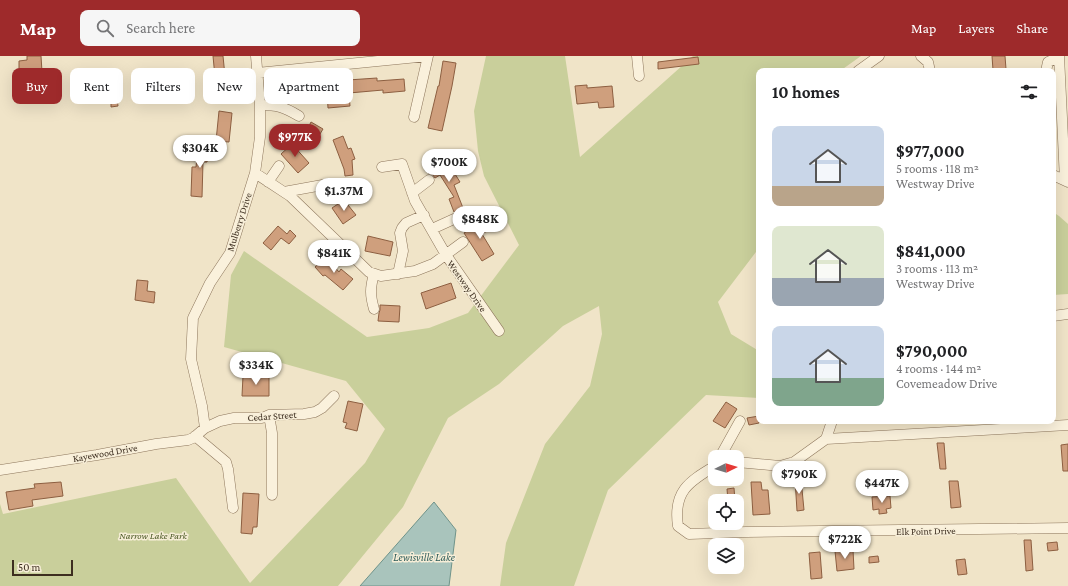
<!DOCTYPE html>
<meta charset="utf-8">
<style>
:root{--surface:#fff;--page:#f6f6f6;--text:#202124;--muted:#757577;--accent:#9e2a2b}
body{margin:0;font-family:"Crimson Pro",serif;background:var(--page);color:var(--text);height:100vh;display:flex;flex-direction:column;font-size:15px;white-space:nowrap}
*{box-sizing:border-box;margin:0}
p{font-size:13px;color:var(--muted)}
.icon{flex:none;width:22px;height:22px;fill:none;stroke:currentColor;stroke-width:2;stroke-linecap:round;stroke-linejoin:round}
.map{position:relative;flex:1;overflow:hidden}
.panel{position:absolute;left:756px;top:12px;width:300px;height:356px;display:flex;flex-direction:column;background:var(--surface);border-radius:8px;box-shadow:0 4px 16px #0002}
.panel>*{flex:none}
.top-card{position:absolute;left:12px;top:12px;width:380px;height:36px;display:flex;gap:8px}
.needle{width:26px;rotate:85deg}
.buttons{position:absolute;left:708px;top:394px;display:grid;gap:8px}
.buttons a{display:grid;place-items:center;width:36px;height:36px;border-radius:8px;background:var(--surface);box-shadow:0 4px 16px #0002;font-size:20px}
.scale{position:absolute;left:12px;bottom:10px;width:61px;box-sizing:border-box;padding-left:4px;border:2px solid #3d2e20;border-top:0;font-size:11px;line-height:14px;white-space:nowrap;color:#3d2e20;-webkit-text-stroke:3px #f7eed8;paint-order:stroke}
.price{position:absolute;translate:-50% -34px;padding:0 9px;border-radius:14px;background:#fff;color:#222;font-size:13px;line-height:26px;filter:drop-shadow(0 1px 2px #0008)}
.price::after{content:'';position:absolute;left:50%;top:24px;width:12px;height:9px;margin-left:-6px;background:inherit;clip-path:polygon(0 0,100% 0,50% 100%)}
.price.active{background:var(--accent);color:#fff}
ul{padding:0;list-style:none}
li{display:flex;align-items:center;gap:12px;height:100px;padding:0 16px}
li span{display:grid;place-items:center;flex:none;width:112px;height:80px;border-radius:8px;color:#555}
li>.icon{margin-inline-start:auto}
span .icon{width:48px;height:48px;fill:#fffc;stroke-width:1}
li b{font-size:17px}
h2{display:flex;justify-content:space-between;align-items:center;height:48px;padding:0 16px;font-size:17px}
.chip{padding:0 14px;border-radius:8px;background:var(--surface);box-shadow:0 4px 16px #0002;font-size:14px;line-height:36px}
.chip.active{background:var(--accent);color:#fff}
header{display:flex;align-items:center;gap:24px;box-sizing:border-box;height:56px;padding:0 20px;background:var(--accent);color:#fff}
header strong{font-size:19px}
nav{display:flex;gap:22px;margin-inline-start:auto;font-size:14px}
.search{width:280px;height:36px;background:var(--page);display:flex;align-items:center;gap:10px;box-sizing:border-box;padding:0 14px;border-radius:8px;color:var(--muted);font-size:15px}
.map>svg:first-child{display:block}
.green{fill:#c9cf9b}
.water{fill:#a9c4bc;stroke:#6f938a}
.building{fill:#cf9f7d;stroke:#8d5f41}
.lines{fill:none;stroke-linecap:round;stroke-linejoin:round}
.minor-casing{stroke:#8d765c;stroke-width:11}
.minor{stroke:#faf1dc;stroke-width:10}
.labels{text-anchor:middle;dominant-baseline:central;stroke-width:3;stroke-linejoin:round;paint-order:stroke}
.street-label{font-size:10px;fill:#3d2e20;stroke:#f7eed8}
.park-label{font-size:10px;font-style:italic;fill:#4d5a26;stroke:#f7eed8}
.water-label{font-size:11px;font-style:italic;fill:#2f5d5a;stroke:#f7eed8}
</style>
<header>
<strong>Map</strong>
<div class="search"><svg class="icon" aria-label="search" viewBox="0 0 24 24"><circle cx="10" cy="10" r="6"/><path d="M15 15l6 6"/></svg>Search here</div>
<nav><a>Map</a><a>Layers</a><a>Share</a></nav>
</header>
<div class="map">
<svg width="1068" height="530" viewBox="0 0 1068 530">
<rect width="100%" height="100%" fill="#f0e4c8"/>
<path class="green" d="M486 0H565L580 101 693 0H861L840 15H759V192L718 246 731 278 759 295V342L706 339 608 434 574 530H500L506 487 545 388 590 330 602 278 599 250 563 270 499 328 448 362 403 451 338 530H0V448L3 458 176 422 250 527 365 407 385 373 346 325 224 291 231 219 244 195 367 281 429 272 468 257 519 189 484 120 478 95 474 55Z
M1053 156 1059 160 1068 168V238L1053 239Z"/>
<path class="water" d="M434 446 456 474 449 530H360Z"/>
<path class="building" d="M27 0H41L42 16 19 17V5L27 4Z
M213 0H223L225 20 215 21Z
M992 0H1005L1006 13 993 14Z
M698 1 699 8 658 13V6Z
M443 5 456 7 452 30 442 75 428 72 438 30H439Z
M347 19 348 24 377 22V25L404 23 405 35 383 37V34L349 37 350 50 328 52 327 36 340 35 339 20Z
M587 29V32L612 30 614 51 599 52 598 46 577 48 575 30Z
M117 42 118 50 111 51V43Z
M219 55 232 57 229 86 216 85Z
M311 66 323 73 317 83 306 76Z
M343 80 348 93 351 92 355 103 352 104 353 119 345 120 344 113 333 84Z
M199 84 210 86 207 106H203L202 141 191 140 192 111H196Z
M292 88 309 107 298 117 281 98Z
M447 105 460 126 454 129 463 152 454 156 449 143 454 141 440 119 435 122 432 118 428 117Z
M344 144 356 159 343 168 332 152Z
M485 164 490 173 482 178 494 198 482 205 464 177Z
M278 170 287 178 290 174 296 180 289 188 281 182 271 194 263 187Z
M368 180 393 186 390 200 365 195Z
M326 201 339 216 341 213 353 223 343 234 325 219 323 220 315 211Z
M137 224 148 225 147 235 155 236 154 247 135 244Z
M451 227 456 242 426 253 421 237Z
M380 249 400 250 399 266 378 265 379 257 380 254Z
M243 320 269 321V340H242Z
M348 345 363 348 357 375 345 372 347 367 343 366Z
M726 346 737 353 725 372 713 365Z
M759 360V367L749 369 747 362Z
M937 387H944L946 413H940Z
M1068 388V415H1063L1061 389Z
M795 423H801L804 454 797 455Z
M949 425H958L961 451 951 452Z
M61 426 63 440 32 444 33 450 9 454 6 436 35 432 34 428Z
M751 426H761L762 434H768L770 458 753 459Z
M734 432 735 445H728L727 433Z
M243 437 259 438 257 471H253L252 478 241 477Z
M890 440 891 452 886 453 887 457 879 458V453L873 454 872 441Z
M1024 484H1031L1033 514 1026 515Z
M1057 486 1058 494 1048 495 1047 487Z
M853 494 854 513 837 515 835 495Z
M820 496 822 522 811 523 809 497Z
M878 500 879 506 869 507V501Z
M965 503 967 518 958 519 956 504Z"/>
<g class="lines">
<g class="minor-casing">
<path id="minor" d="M637 0 639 20
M921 0 928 6 930 15
M1059 0 1065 124
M858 15 879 0
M1046 15 1048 6 1059 1
M257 17 428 0
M260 49C278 49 284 51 299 60
M414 61 428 0
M382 111 402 108 415 145 446 199 499 275
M255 117 290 140 369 216 381 220 415 215 433 208 463 186
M1053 119 1068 126
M268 126 279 110
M284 136 328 128
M412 137 429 124
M432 173 465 158
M398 218 403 195 400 177 402 172 406 167 424 159
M374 253C370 239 370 232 374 218
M1053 260 1068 258
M269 359 272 377V439
M205 372 202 350 191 303 193 262 210 227 230 197 255 117 260 81V49L256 0
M195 380 226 406 228 413 233 452
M826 383 1068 369
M720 401 740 365
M737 406 780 410 794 406 826 383 832 365
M715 410C688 426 673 436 678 470L689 478 746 476 1068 472
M0 414 97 399 156 388 188 384 193 382 205 372 220 365 234 362H262L269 359 304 358 315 356 322 352 334 340"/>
</g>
<use href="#minor" class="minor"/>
</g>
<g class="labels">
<g class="street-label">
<text transform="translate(239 166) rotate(-72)">Mulberry Drive</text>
<text transform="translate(467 230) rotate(55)">Westway Drive</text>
<text transform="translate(272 360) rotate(-4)">Cedar Street</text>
<text transform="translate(105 397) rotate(-10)">Kayewood Drive</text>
<text transform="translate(926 475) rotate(-1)">Elk Point Drive</text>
</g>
<g class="park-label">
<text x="153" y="479">Narrow Lake Park</text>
</g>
<g class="water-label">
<text x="424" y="501">Lewisville Lake</text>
</g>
</g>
</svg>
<div class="buttons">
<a><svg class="needle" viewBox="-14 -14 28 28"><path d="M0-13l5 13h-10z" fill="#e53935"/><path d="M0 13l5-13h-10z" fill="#757577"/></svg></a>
<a><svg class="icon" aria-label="locate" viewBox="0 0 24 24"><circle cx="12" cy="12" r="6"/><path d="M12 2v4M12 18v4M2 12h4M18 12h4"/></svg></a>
<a><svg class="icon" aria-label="layers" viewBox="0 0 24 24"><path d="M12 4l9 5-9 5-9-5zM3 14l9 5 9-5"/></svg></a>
</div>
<div class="scale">50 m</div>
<b class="price active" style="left:295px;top:102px">$977K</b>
<b class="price" style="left:200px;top:113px">$304K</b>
<b class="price" style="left:449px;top:127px">$700K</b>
<b class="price" style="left:344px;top:156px">$1.37M</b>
<b class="price" style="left:480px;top:184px">$848K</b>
<b class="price" style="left:334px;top:218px">$841K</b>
<b class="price" style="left:256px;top:330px">$334K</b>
<b class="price" style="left:799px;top:439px">$790K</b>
<b class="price" style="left:882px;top:448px">$447K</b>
<b class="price" style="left:845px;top:504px">$722K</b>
<div class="top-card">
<a class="chip active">Buy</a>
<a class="chip">Rent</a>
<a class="chip">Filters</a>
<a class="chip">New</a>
<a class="chip">Apartment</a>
</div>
<section class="panel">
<h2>10 homes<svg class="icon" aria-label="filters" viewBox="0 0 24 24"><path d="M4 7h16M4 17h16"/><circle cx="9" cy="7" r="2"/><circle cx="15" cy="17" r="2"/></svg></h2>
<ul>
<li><span style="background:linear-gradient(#c9d6e8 75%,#b9a48a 0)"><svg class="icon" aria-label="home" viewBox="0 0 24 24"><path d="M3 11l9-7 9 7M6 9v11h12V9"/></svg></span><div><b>$977,000</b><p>5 rooms · 118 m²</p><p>Westway Drive</p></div></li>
<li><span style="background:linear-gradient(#dfe7d0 65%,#9aa5b1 0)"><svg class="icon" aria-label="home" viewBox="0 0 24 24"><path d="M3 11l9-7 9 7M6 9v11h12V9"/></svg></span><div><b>$841,000</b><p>3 rooms · 113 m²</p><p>Westway Drive</p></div></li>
<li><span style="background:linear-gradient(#c9d6e8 65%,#7fa58c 0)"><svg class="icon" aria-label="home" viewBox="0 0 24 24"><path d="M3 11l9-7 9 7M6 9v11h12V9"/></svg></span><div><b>$790,000</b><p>4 rooms · 144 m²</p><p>Covemeadow Drive</p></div></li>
</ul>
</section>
</div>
